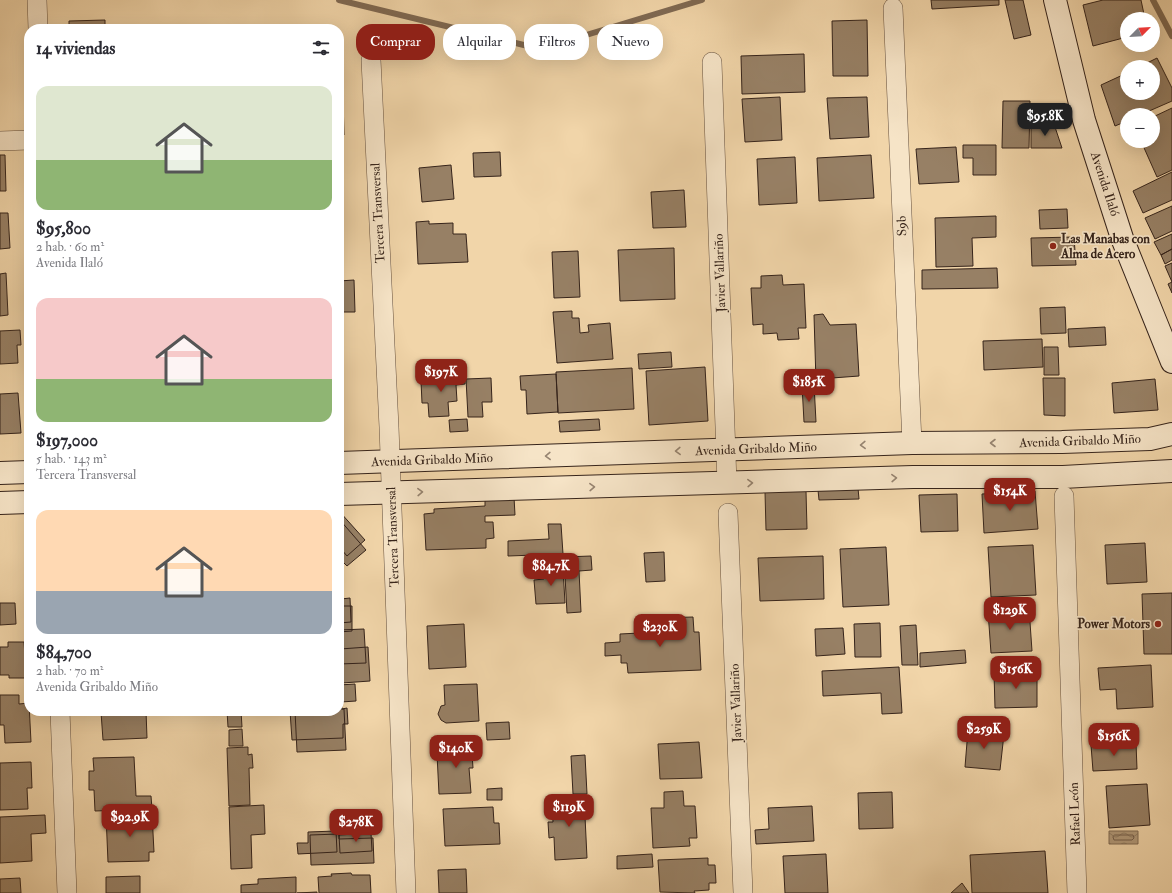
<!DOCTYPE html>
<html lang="es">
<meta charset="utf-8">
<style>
:root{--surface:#fff;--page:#f7f7f7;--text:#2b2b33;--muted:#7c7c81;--accent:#8f2418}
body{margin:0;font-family:"IM FELL Double Pica",serif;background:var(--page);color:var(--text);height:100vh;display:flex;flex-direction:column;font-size:15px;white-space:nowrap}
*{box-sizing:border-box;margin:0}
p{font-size:13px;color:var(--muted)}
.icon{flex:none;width:22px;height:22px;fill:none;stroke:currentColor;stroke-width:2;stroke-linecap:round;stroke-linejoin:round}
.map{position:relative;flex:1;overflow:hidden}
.side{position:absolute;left:24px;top:24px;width:320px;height:692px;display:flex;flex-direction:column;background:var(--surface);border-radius:16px;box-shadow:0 4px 16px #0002}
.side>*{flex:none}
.guide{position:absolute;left:356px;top:24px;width:380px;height:36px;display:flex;gap:8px}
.needle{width:26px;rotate:66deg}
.tools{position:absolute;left:1120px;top:12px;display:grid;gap:8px}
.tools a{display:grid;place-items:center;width:40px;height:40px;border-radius:50%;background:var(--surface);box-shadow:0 4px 16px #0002;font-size:20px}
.price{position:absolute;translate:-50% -34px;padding:0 9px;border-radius:8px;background:var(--accent);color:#fff;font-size:13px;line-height:26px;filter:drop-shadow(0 1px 2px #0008)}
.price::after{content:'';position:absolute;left:50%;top:24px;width:12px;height:9px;margin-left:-6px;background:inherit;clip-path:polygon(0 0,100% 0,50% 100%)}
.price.on{background:#222;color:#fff}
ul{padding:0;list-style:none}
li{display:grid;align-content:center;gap:8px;height:212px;padding:0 12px}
li span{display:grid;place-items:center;height:124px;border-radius:12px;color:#555}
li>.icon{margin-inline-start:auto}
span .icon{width:72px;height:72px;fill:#fffc;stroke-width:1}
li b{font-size:17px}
h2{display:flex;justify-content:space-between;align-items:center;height:48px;padding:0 12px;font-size:17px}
.pill{padding:0 14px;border-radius:16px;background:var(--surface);box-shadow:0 4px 16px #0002;font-size:14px;line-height:36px}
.pill.on{background:var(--accent);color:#fff}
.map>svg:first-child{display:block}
.water{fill:url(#water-waves);stroke:#806a53}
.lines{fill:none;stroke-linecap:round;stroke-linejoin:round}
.shore{stroke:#745e4a;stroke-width:1}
.stream{stroke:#806a53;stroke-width:6}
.building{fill:#978065;stroke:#36241b}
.street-casing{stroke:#65503e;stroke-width:20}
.secondary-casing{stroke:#36241b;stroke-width:24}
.street{stroke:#f6e4c7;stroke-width:19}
.secondary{stroke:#f6e4c7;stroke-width:22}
.oneway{stroke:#968471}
.poi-dot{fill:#8f2418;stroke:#f6e4c7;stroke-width:1.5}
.labels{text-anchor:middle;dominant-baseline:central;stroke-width:3.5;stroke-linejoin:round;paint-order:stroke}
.street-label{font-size:13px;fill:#36241b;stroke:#f6e4c7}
.poi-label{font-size:13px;font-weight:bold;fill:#36241b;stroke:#f6e4c7;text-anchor:start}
</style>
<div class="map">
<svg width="1172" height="893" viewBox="0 0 1172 893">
<defs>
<pattern id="water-waves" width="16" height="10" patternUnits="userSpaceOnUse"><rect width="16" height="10" fill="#b19979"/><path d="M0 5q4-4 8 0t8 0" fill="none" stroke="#917d62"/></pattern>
</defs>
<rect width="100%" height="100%" fill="#f1d5a9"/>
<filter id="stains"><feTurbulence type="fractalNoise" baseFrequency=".005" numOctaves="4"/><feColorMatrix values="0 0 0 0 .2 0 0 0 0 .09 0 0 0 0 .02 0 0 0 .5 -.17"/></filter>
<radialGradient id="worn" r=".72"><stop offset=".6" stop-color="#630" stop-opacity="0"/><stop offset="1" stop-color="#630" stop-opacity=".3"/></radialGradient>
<path class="water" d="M1109 831H1138V844H1109Z"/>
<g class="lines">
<path class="shore" d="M1115 835H1133L1134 838 1132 840H1114L1113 837Z"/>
<path class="stream" d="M339 0 540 49 702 0
M1153 0 1172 36"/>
</g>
<path class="building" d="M931 0H999V5L932 9Z
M1005 0H1023L1031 35 1014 39Z
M1103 0H1141L1145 19H1127V37L1093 46 1083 5Z
M105 20V29H69V21Z
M867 20 868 76H833L832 21Z
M327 26V29H261V27Z
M804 54 805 92 742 94 741 56Z
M1157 58 1172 88V101L1140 115H1127V121L1115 126 1101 85 1127 73V93H1153V67H1139Z
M780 97 782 140 745 142 742 99Z
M867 97 869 137 830 139 827 98Z
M339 98H343L344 135H339Z
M1003 101H1030L1029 148H1002Z
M1172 108V170L1157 177 1141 141H1153V117Z
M1054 124 1062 148H1031V126Z
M963 145H996V175H973V158H963Z
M956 147 959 182 919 184 916 149Z
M500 152 501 176 474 177 473 153Z
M0 155H5L6 191H0Z
M871 155 874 198 819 201 817 158Z
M795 157 797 203 759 205 757 159Z
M451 165 454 199 422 202 419 168Z
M1172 172V200L1143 213 1133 191Z
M684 190 686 227 653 228 651 192Z
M1172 206V231L1155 239 1145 218Z
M1067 209 1068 228 1040 229 1039 210Z
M0 213H8L10 248 0 249Z
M996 216V237L972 238 973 266 936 267 935 218Z
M429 221V224L453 223V234H466L468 262 418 264 416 222Z
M1172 234V249L1161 255 1154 242Z
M1074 237 1076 265 1032 266 1031 238Z
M674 248 675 299 620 301 618 250Z
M1172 249V260L1165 264 1161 255Z
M578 251 580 297 554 298 552 252Z
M1172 263V282L1165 266Z
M997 268 998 288 922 289V270Z
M6 273 8 315 0 316V274Z
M782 275 783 285 804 284 806 328H798L799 339 778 340 777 333 763 334V324L753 325 751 288H761V276Z
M354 280 355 312H339V281Z
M1172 282V293L1168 284Z
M1065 307 1066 333 1041 334 1040 308Z
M572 311V318H579L580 333 589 332 588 325 610 323 613 359 557 363 553 312Z
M823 314 830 325 856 324 859 376 832 378V381L816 382 814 315Z
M1105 327 1106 345 1069 347 1068 329Z
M20 330 21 345H17L18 363 0 364V331Z
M1042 339 1043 367 984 370 983 341Z
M1044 347H1058L1059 375H1044Z
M671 352 672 367 639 369 638 354Z
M705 367 708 421 649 425 646 371Z
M632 368 634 409 558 413 556 372Z
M465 372V384L456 385 457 401 448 402 449 416 429 417 428 403H422L421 381 445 379V373Z
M556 374 558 412 527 414 526 390H521L520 376Z
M491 378 492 402H482L483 417H468L466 379Z
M1043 378H1065V416L1044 415Z
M1155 379 1158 410 1114 413 1112 383Z
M814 384 816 422H804L802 385Z
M18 393 21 433 0 434V394Z
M467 419 468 431 450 432 449 420Z
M599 419 600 430 560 432 559 421Z
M858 488 859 499 819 500 818 490Z
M806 491 807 529 766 530 765 492Z
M1035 491 1038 529 984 533 982 494Z
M957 494 958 531 921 532 919 495Z
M514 497 515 515 485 516V522H493L494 538 486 539V548L426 550 424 514 434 513V509L485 506V499Z
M339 511 365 540 347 556 341 549 339 551Z
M339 519 366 550 347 566 341 560 339 562Z
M548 524H561L563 554 508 556V541L549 539Z
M1145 543 1147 582 1107 584 1105 545Z
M1033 545 1036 595 991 597 988 547Z
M886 547 889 605 843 607 840 549Z
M664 552 665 581 646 582 644 553Z
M591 556 592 570 579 571 581 612 567 613 564 557Z
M823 556 824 599 760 601 758 558Z
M339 567 341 599 350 598 351 622 339 623Z
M563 568 565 603 536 604 534 580 544 579V569Z
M1172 593V654H1144L1142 594Z
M0 603H15L16 624 0 625Z
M339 606H352V631L339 632Z
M1029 608 1032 651 991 653 988 611Z
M693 617 694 632H699L701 670 628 673 627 663H621V655L605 656V643L620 642V634L659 632 658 618Z
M880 623 881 657H855L854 624Z
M464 624 466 667 429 669 427 626Z
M916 625 918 665H902L900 626Z
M843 628 845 654 816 656 815 629Z
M364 629 366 663 339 664V630Z
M8 642H24L25 656H29V678H9V675H0V647H8Z
M368 647 370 681 342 683 340 649Z
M965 650 966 663 920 667V653Z
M1151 665 1153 707 1117 709 1116 689 1100 690 1098 668Z
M899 667 902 713 882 714 881 693 823 696 822 671Z
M1037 672V707L995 708 994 673Z
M355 684 356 701 341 702 342 709 347 708 348 724H343V738L292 740 290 711H339V685Z
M477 684 479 721 446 723 441 720 438 714 441 706 445 705 444 685Z
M0 695H19V704L29 703 31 742 5 743 4 725H0Z
M339 709H344L346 750 297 752 295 711H339Z
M74 711H146L147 738 103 740 101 712 74 713Z
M227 711H241L242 727H228Z
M509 722 510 739 487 740 486 723Z
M242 729 243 746H229V730Z
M968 730 1004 734 1000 770 965 767Z
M471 739 473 768H469L471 793 439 794 437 754 454 753V740Z
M699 742 702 778 660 779 658 744Z
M1136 743 1137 769 1093 771 1091 745Z
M248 747V755L252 754 253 768H249L250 805 229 806 227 748Z
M585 755 587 794H573L571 756Z
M134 757 136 796H151L152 809 95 811 94 790H89V771H94L93 758Z
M31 762 32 788H27L28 809 0 810V763Z
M1147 784 1150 825 1109 828 1106 786Z
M502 788V800H487V789Z
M683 791 684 806H695L697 838H689L690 846 653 848 651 808H664V792Z
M892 792 893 828 859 829 858 793Z
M584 796 587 858 555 860 554 837 549 838 548 822H553L552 798Z
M264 805 265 834 251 835 252 868 231 869 229 807Z
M812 806 814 841 756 844 755 830 769 829 768 808Z
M493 807 494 823H499L500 844 445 846 443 809Z
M152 814 154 852H149V861L108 862 106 815Z
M45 815 46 833 31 834 32 861 0 863V817Z
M336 831 337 852 298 854 297 843H308V832Z
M371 833 372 851 340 853 339 835Z
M339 834V839L373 838 374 863 311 865 310 835Z
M1045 851 1048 893H972L970 855Z
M652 854 653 867 617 869V856Z
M826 854 828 893H785L783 856Z
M708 858V865H715L716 883H709V890L694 891 695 893 660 892 658 860Z
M466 869 467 893H439L438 870Z
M351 873 352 875H370L371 893H319L318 877 332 876 331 874Z
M140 876V893H106V877Z
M296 877V893H241V885L258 884V879Z
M20 878 21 893H0V879Z
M962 883 969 893H951Z
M317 892V893H297Z"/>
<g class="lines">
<g class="street-casing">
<path id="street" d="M37 0 38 29
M893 8 912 443
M371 60 389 427 406 893
M712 62 727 483
M0 141 29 140
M1064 496 1077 893
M728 513 743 893
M60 711 67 893"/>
</g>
<g class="secondary-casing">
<path id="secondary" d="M1055 0 1084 120 1122 238 1172 362
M339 463 912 443 1062 442 1150 439 1172 434
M0 473 29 472
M339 494 913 477H1063L1172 471
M0 503 29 502"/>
</g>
<use href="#street" class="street"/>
<use href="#secondary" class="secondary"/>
</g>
<defs><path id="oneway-chevron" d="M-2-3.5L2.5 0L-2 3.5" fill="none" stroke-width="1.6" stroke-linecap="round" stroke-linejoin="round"/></defs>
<g class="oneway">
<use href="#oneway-chevron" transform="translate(993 443) rotate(180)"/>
<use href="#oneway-chevron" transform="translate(863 445) rotate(178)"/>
<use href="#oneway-chevron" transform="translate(678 451) rotate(178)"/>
<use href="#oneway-chevron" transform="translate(548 456) rotate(178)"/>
<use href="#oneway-chevron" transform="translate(894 478) rotate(-2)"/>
<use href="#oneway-chevron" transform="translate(750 483) rotate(-2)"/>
<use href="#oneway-chevron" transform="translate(592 487) rotate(-2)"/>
<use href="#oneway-chevron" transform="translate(420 492) rotate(-2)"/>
</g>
<g class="poi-dot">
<circle cx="1053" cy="246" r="4"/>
<circle cx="1158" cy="624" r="4"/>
</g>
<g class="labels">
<g class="street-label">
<text transform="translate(1105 184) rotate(72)">Avenida Ilaló</text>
<text transform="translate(378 213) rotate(-93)">Tercera Transversal</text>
<text transform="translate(902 226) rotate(-92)">S9b</text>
<text transform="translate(720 273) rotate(-92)">Javier Vallariño</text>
<text transform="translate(1080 441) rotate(-2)">Avenida Gribaldo Miño</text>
<text transform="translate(756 449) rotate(-2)">Avenida Gribaldo Miño</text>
<text transform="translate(432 460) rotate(-2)">Avenida Gribaldo Miño</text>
<text transform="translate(393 537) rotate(-92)">Tercera Transversal</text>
<text transform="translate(736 703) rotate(-92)">Javier Vallariño</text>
<text transform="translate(1075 814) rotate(-92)">Rafael León</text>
</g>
<g class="poi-label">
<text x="1061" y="239">Las Manabas con<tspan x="1061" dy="15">Alma de Acero</tspan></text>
<text x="1150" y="624" text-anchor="end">Power Motors</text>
</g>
</g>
<rect width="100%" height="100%" filter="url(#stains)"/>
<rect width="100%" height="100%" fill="url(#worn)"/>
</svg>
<div class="tools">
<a><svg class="needle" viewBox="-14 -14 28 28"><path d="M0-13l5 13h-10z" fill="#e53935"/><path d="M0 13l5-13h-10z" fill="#7c7c81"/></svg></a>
<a>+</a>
<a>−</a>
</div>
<b class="price on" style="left:1045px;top:137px">$95.8K</b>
<b class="price" style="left:441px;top:393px">$197K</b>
<b class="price" style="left:809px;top:403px">$185K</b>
<b class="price" style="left:1010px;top:512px">$154K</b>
<b class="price" style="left:551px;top:587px">$84.7K</b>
<b class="price" style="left:1010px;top:631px">$129K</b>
<b class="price" style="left:660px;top:648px">$230K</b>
<b class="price" style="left:1016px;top:690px">$156K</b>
<b class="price" style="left:984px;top:750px">$259K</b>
<b class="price" style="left:1114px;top:757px">$156K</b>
<b class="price" style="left:456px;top:769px">$140K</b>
<b class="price" style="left:569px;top:828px">$119K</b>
<b class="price" style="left:130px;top:838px">$92.9K</b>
<b class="price" style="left:356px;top:843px">$278K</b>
<div class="guide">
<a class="pill on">Comprar</a>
<a class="pill">Alquilar</a>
<a class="pill">Filtros</a>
<a class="pill">Nuevo</a>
</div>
<section class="side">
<h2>14 viviendas<svg class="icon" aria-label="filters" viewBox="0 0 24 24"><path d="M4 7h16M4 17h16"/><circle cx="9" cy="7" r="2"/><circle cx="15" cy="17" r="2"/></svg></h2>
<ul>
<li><span style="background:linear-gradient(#dfe7d0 60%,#8fb573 0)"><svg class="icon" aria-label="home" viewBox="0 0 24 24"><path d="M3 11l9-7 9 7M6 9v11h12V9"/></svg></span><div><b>$95,800</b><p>2 hab. · 60 m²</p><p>Avenida Ilaló</p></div></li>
<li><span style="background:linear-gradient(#f6c9c9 65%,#8fb573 0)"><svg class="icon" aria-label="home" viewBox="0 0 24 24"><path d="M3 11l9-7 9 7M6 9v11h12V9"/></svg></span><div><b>$197,000</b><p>5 hab. · 143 m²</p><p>Tercera Transversal</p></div></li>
<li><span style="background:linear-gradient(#ffd9b3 65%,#9aa5b1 0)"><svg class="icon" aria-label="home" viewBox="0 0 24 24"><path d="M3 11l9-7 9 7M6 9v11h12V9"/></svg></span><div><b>$84,700</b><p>2 hab. · 70 m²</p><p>Avenida Gribaldo Miño</p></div></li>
</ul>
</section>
</div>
